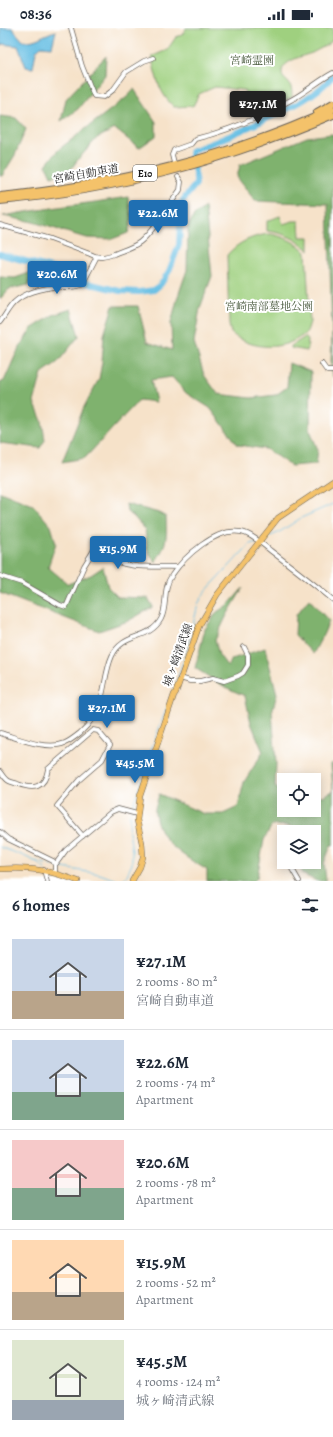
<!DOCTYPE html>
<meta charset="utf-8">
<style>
:root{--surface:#fff;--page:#f6f6f7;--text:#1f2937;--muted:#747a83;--line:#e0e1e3;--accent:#1f6fb2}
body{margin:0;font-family:Alegreya,"Noto Serif JP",serif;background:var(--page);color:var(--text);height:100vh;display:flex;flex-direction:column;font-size:15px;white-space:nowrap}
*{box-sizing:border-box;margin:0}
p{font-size:13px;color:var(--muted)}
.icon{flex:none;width:22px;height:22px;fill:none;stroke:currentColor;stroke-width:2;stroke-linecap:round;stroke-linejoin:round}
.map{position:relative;height:853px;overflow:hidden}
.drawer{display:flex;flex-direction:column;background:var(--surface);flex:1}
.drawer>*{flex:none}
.fabs{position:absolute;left:277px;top:745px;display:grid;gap:8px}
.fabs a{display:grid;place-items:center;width:44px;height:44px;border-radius:0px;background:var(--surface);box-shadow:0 2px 10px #0003;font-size:20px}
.price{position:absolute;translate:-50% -34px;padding:0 9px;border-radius:4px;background:var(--accent);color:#fff;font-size:13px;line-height:26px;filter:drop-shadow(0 1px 2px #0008)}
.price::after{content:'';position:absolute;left:50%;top:24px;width:12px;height:9px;margin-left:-6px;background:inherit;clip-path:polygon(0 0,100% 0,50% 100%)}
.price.active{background:#222;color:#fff}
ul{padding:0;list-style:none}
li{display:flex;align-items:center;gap:12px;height:100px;padding:0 12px}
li+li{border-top:1px solid var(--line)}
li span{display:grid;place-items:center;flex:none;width:112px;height:80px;border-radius:0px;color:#555}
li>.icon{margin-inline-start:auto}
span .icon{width:48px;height:48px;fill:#fffc;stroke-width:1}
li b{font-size:17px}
h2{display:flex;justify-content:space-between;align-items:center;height:48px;padding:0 12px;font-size:17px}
.status{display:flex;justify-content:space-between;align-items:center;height:28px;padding:0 20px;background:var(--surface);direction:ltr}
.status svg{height:11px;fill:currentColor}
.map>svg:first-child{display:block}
.green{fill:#9fd07f;stroke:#5e764e}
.forest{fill:#7fb26e;stroke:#4e6745}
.water{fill:#65bee3;stroke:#406d80}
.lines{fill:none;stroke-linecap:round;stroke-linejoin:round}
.stream{stroke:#65bee3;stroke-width:1}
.river{stroke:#65bee3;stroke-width:6}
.minor-casing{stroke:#686159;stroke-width:5.5}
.major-casing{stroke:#686159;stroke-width:6}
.highway-casing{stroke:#686159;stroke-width:8}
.minor{stroke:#fff;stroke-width:4}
.major{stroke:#f4c26a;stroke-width:5}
.highway{stroke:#f4c26a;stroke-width:6}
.labels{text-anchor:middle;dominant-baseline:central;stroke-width:4;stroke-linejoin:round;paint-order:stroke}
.shield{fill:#fff;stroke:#606060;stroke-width:1}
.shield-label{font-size:10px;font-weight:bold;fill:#1c1c1c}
.park-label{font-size:11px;fill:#4a5b3f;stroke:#fff}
.street-label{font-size:11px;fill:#1c1c1c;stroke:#fff}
</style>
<div class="status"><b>08:36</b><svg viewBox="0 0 49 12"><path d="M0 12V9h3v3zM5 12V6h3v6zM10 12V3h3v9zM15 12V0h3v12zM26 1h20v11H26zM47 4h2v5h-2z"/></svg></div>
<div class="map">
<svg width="333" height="853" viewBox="0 0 333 853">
<rect width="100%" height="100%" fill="#fff"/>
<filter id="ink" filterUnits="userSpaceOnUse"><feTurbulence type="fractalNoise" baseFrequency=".025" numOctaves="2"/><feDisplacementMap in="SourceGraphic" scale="8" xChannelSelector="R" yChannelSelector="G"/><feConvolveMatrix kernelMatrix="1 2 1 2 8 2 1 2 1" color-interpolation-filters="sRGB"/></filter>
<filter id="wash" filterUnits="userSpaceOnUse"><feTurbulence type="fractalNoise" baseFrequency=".012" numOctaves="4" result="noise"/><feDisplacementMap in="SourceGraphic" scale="16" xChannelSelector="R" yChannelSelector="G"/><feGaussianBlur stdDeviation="0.9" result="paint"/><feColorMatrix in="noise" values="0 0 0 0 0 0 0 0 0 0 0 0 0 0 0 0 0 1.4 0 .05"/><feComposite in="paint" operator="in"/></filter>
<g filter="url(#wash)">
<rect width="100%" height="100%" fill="#f6e2c9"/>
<path class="green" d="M186 0H333V12C327 18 319 21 312 25 303 28 282 33 282 44 281 51 288 52 290 57 292 60 292 66 292 69L254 89 246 70 245 63 243 62 215 59 199 66 193 78 174 79C159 65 157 51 152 32L153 28 167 22 176 9 182 7Z
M280 188 283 196 293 193H299L300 209H309V222C296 211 285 205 267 203V193Z
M271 206C285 209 296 214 306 224L310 294C309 297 308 301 307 303 305 307 300 309 297 311 277 323 249 320 231 305L229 297 227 227C238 214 254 207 271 206Z
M305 309 308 312 307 323 291 320V318Z"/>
<path class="forest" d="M106 28 105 47 78 81 61 93 66 71Z
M134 61 156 94V108L139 120 115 101 97 110 76 134 70 143 51 148 46 137 58 122 127 69Z
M0 88 16 90 26 101 15 127 2 148H0Z
M333 106V349L331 336 332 303 328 176 255 173 237 149 240 137 307 109Z
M128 169 132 190 128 205 112 211 86 210 33 194 3 188C44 180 86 176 128 169Z
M205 179 212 248 200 280 194 314 204 347 218 366 251 370 276 367 287 359 289 335 311 344 310 402 318 422 316 436 291 438 266 421 238 417 210 380 186 365 172 349 151 352 156 374 139 372 85 430 62 434 84 379 99 351 102 334 104 307 113 278H138L147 314 172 322 171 295 178 268 187 242 188 199 194 187Z
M32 244 29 257 9 261 0 271V249L15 250Z
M71 281 79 308 58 334 42 345 34 374 42 393 45 412 40 420 0 415V355L4 353 16 326 31 301 53 287Z
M0 464 33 477 51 498 56 515 48 539 68 556 91 547 103 539 108 559 118 569 148 570 153 579 128 593 99 603 0 565Z
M126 476 159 485 166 489C167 510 167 517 155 534L147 521 145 501 133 488 127 484Z
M243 560 227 587 215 612 219 627 228 639 232 631 265 620 277 666 272 684 276 735 275 759 284 765V782H314V767L323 768 333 763 331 736 333 735V817H331L324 835 326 853H317L302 846 300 834H314V804H294L292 798 272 797 264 812 257 850 254 853H207V842C184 828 159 815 155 785 154 779 158 772 159 766L204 786H223L238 779 244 754 263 724 251 695 245 668 225 659 195 640 205 601 217 584 229 576Z
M309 571 329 593 324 605 313 626 295 607 296 587Z"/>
<path class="water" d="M0 0H12L23 13C37 14 43 6 56 3L52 19 41 18 36 23 33 40 26 39 18 18 2 16 0 18Z"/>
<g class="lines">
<path class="stream" d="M265 510 278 505 301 490 333 476
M131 783 153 716 178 650 190 610 198 576 205 564 250 516 257 514
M0 819C15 825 32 829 45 841
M35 833 53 838
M57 839 100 846 116 852H120L126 849 132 836V823L129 803 130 786
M48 847 52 853"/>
<path class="river" d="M0 226 58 242 75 254H83L120 263 139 264 154 262 161 256 169 243 179 217 181 179 183 172 196 156V150L191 125 192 122C215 115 236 105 258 95 285 82 313 71 333 48"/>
</g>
</g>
<g filter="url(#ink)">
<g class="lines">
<g class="minor-casing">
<path id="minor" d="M71 0 82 38 94 68 104 69 113 62 126 44 144 33 153 30
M174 135 172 127 174 122 191 116 195 111C228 103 259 90 289 73 305 65 318 53 333 45
M0 197 50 211 90 226C99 231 105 229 114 226 123 222 132 220 140 214 154 203 169 177 180 162L181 154 178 149
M0 294C4 289 7 283 11 278 21 265 39 261 54 259 65 258 70 261 82 257L96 230
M322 336 327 343H333
M0 548 22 555 60 577 66 579 84 538 97 517 104 518C106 522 108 526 110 529 123 542 161 538 178 539
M180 650 190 653H200L213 650 224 653 238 648 243 645 248 637V627L244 619
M0 705C18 710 47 723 65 715 70 713 75 709 80 705 90 696 97 685 101 672 105 658 106 641 112 628 123 604 149 613 161 591 168 578 162 561 172 547 184 529 216 499 241 504 252 506 262 516 271 523 292 539 313 555 333 572
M0 743C3 746 5 751 9 753 11 754 15 755 18 756 34 762 45 760 48 741L93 702 98 703 110 717 102 732 79 752 57 778 83 808
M0 804 8 811 53 833 55 837
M282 822 284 827
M288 834 299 853
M44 842 47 853
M55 844V837L66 822 111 784 118 781 137 786"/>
</g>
<g class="major-casing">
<path id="major" d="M0 841C33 839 47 842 78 853
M132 853 140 839 143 829 142 815 137 792 140 768 174 667 176 664 199 598 217 567 278 490 333 453"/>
</g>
<g class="highway-casing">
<path id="highway" d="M317 84 333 75
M0 168C118 156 224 130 333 81
M0 173C119 162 223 134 333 87"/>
</g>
<use href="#minor" class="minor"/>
<use href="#major" class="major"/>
<use href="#highway" class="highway"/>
</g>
</g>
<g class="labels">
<rect class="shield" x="133" y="137" width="24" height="16" rx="3"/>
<g class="shield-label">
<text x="145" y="145">E10</text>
</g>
<g class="park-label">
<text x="252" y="32">宮崎霊園</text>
<text x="269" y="278">宮崎南部墓地公園</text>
</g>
<g class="street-label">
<text transform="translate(86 146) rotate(-10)">宮崎自動車道</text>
<text transform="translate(178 627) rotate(-70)">城ヶ崎清武線</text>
</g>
</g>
</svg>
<div class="fabs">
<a><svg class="icon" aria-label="locate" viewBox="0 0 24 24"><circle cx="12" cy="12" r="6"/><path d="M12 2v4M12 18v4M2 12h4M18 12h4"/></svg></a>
<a><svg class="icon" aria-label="layers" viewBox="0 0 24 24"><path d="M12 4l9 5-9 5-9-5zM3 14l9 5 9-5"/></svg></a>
</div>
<b class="price active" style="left:258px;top:97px">¥27.1M</b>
<b class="price" style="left:158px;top:206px">¥22.6M</b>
<b class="price" style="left:57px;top:267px">¥20.6M</b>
<b class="price" style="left:118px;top:542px">¥15.9M</b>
<b class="price" style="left:107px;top:701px">¥27.1M</b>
<b class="price" style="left:135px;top:756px">¥45.5M</b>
</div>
<section class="drawer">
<h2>6 homes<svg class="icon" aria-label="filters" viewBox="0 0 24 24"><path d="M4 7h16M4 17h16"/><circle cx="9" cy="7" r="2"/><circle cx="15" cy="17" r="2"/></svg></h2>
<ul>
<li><span style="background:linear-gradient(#c9d6e8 65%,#b9a48a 0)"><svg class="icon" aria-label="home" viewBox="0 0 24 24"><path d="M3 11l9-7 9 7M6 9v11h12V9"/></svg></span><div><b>¥27.1M</b><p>2 rooms · 80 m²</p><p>宮崎自動車道</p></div></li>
<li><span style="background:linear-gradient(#c9d6e8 65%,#7fa58c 0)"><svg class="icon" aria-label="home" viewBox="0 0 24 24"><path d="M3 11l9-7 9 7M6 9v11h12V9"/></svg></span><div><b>¥22.6M</b><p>2 rooms · 74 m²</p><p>Apartment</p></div></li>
<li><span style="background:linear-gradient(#f6c9c9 60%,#7fa58c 0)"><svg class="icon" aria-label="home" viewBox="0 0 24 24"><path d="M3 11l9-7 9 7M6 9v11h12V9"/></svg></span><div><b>¥20.6M</b><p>2 rooms · 78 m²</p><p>Apartment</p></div></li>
<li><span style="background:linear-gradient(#ffd9b3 65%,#b9a48a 0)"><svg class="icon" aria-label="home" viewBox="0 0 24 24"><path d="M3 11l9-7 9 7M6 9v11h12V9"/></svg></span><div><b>¥15.9M</b><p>2 rooms · 52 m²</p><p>Apartment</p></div></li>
<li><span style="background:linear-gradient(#dfe7d0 75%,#9aa5b1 0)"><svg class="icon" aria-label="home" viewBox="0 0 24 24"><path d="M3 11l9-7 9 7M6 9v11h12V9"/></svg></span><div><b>¥45.5M</b><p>4 rooms · 124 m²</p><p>城ヶ崎清武線</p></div></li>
</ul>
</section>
